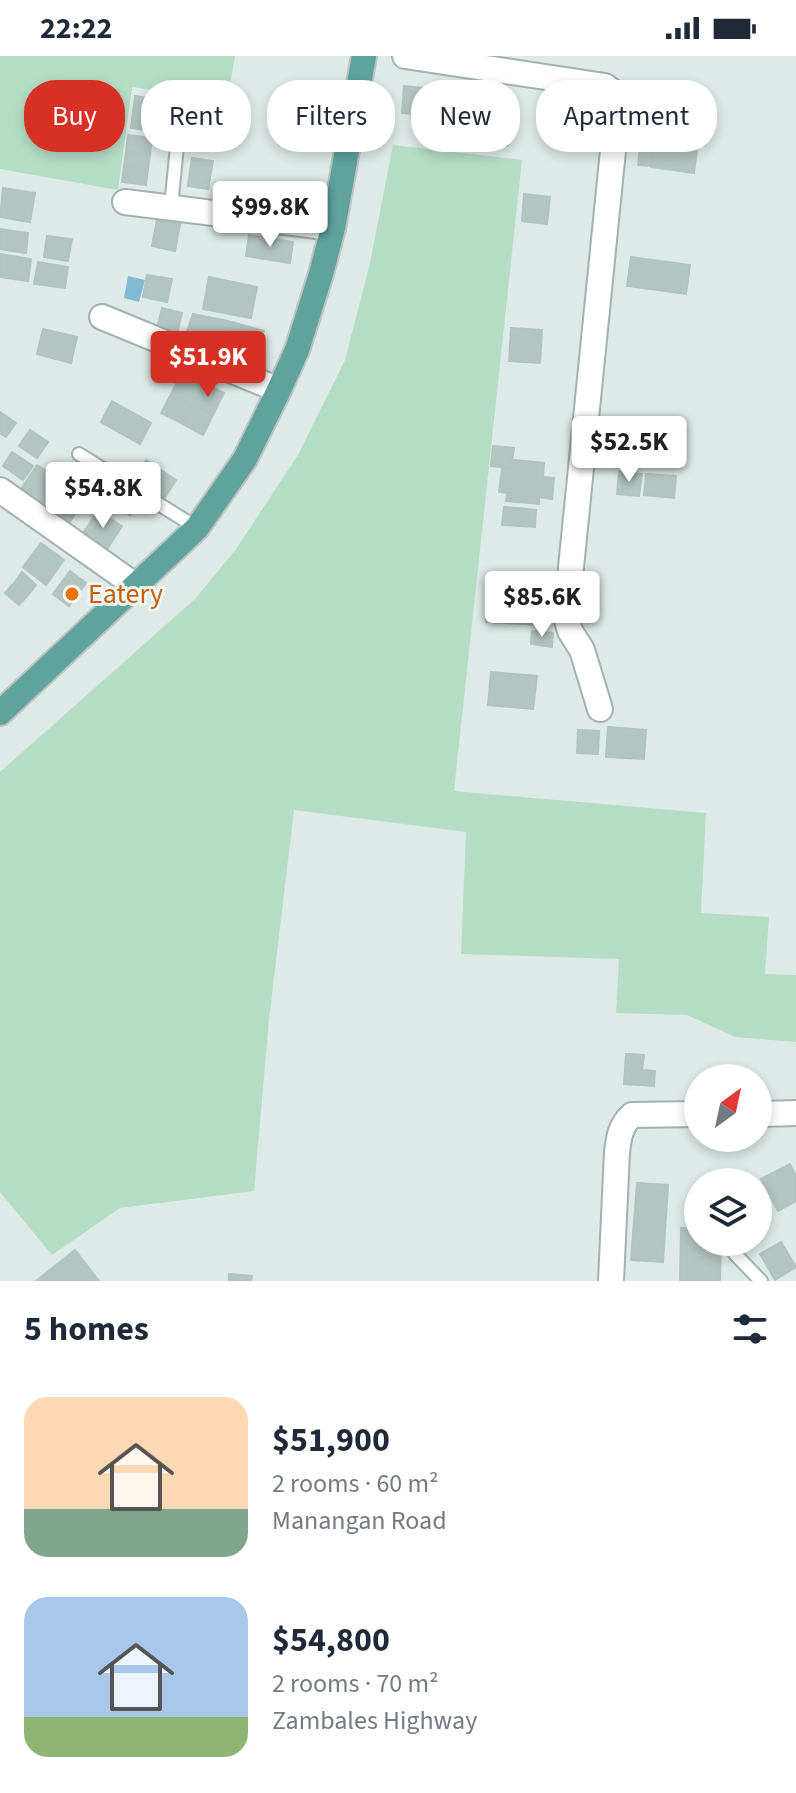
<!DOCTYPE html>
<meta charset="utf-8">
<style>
:root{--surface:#fff;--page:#f6f6f7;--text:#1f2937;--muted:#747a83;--accent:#d93025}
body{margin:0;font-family:"Source Sans 3",sans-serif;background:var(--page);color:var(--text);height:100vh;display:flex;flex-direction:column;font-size:30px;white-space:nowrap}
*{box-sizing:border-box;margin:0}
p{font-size:26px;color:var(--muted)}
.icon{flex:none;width:44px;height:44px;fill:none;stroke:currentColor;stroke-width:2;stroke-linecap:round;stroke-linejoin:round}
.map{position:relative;height:1225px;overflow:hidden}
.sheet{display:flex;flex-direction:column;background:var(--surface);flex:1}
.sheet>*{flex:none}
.hud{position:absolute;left:24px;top:24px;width:748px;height:72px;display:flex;gap:16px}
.needle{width:52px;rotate:33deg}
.tools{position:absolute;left:684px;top:1008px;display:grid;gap:16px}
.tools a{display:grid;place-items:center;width:88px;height:88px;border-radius:50%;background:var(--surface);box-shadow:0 4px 12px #0003;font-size:40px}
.price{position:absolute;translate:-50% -68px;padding:0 18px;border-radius:8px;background:#fff;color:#222;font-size:26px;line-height:52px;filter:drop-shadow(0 2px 4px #0008)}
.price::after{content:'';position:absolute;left:50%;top:48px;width:24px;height:18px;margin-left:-12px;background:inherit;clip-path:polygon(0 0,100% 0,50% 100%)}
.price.selected{background:var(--accent);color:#fff}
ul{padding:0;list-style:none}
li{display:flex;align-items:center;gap:24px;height:200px;padding:0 24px}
li span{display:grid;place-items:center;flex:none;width:224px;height:160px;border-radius:24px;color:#555}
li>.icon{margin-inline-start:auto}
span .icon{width:96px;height:96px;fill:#fffc;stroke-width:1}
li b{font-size:34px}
h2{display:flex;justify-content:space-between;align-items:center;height:96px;padding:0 24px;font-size:34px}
.pill{padding:0 28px;border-radius:32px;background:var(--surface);box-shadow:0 4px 12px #0003;font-size:28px;line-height:72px}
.pill.selected{background:var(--accent);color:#fff}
.status{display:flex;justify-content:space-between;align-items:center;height:56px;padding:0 40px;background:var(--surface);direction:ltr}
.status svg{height:22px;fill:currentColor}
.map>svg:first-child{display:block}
.green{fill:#b5ddc6}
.water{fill:#82bad4}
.building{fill:#b3c5c0;stroke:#b0c4bf;stroke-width:2}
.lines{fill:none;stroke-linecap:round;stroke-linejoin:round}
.lane-casing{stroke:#a1b2af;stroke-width:16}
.street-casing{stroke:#a1b2af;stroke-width:28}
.primary-casing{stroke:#bcc4c3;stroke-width:28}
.lane{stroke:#fff;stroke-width:12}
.street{stroke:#fff;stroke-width:24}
.primary{stroke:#5fa39c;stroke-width:24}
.food-dot{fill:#e8710a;stroke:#eef7f4;stroke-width:3}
.labels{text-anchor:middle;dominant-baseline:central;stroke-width:6;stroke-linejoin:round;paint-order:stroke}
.food-label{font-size:28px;fill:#c56008;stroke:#eef7f4;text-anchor:start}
</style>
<div class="status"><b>22:22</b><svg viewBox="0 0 49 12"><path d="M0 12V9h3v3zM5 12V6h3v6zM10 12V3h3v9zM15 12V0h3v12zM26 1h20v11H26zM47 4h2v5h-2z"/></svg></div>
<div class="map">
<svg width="796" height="1225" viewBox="0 0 796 1225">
<rect width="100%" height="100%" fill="#deeae7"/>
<path class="green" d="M0 0H235L227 46 132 31 118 134 0 113Z
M393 89 522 104 454 735 706 757 701 857 769 861 765 918 796 919V986L735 981 687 959 616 957 619 903 461 898 466 776 294 754 269 964 254 1135 120 1152 52 1199 0 1136V716L195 543 236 493 298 399 345 304 370 207Z"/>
<path class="water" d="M128 220 145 224 139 246 124 242Z"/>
<path class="building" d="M404 30 423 32 421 59 402 57Z
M423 32 441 34 438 61 421 59Z
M135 40 156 43 152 75 131 72Z
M474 42 513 47 508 90 469 86Z
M156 43 179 46 175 78 152 75Z
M179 46 201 49 197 80 175 78Z
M201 49 223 52 219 83 197 80Z
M128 79 152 82 150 98 126 95Z
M654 87 697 93 694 117 651 111Z
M640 92 652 94 651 110 638 109Z
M126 95 150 98 148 113 124 110Z
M192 102 213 105 208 133 188 130Z
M124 110 148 113 146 129 122 126Z
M3 132 35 137 30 166 0 161Z
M524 138 550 141 547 168 522 165Z
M157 164 180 168 175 195 152 190Z
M0 173 28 177 26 197 0 193Z
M249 179 293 186 290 207 246 200Z
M47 180 72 183 68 205 44 201Z
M0 198 31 203 28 225 0 221Z
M631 201 690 209 686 238 627 230Z
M38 206 68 211 65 232 34 228Z
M147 219 172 223 167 246 143 241Z
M209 221 257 231 251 262 203 253Z
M162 252 182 257 175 285 155 280Z
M193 258 228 265 213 306 181 292Z
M228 265 264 275 253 300 221 286Z
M511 272 542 274 540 307 509 305Z
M43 273 77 281 71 307 37 298Z
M221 286 253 300 244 317 213 306Z
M182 317 204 327 193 349 171 338Z
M204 327 224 337 213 359 193 349Z
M171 338 193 349 183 368 161 357Z
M112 345 151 367 140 388 101 366Z
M193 349 213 359 203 379 183 368Z
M0 356 16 367 6 381 0 377Z
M30 374 48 386 37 402 19 390Z
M619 375 652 379 649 401 616 397Z
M661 381 681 383 678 411 659 408Z
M493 390 514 392 511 412 491 410Z
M12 396 33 410 23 424 3 410Z
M146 404 176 424 162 446 131 426Z
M514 404 544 407 543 421 554 422 552 443 539 441V448L506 445 507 437 499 436 502 413 513 414Z
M37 409 59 423 43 448 21 433Z
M619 416 642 418 639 440 617 438Z
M646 418 676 420 674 442 644 439Z
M109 426 139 446 130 459 100 439Z
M62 428 85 442 68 469 45 454Z
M504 451 536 454 535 471 502 469Z
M98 455 122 470 107 493 83 477Z
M41 487 64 504 46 529 23 511Z
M70 515 86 527 69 550 53 538Z
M22 516 36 529 28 539 14 527Z
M14 527 28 539 19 549 5 537Z
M488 533 546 536 544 569 486 566Z
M532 575 553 577 552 591 531 588Z
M491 616 537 620 533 653 488 649Z
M608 671 646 674 644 703 606 701Z
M578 674 599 675 598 698 577 697Z
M626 998 644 999 642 1014 655 1015 654 1030 624 1028Z
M790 1108 796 1120V1145L778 1155 761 1123Z
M637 1127 668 1129 663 1206 631 1204Z
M681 1172 698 1173V1186H721L720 1225H680Z
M781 1186 796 1211 775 1224 760 1198Z
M75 1194 99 1225H36Z
M229 1218 252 1220 251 1225H229Z"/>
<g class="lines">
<g class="lane-casing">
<path id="lane" d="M171 151 178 80
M79 398 197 472
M735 1198 761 1225"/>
</g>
<g class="street-casing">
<path id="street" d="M405 0 605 30 613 36 618 45 566 561 570 575 582 594 600 653
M125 146 333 172
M102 261 279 334
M0 434 136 530
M758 1058 796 1057
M611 1225 617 1096C619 1081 620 1070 632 1059L698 1058"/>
</g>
<g class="primary-casing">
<path id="primary" d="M0 657 197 472 245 403 279 334 297 294 321 218 333 172 364 0"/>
</g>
<use href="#lane" class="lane"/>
<use href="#street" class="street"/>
<use href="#primary" class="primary"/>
</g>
<circle class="food-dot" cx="72" cy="538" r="8"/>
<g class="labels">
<g class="food-label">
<text x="88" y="538">Eatery</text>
</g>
</g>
</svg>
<div class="tools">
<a><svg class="needle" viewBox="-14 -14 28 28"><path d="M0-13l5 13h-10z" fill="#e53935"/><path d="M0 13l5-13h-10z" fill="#747a83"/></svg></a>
<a><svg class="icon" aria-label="layers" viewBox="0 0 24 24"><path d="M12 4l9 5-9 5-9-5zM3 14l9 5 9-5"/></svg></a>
</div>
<b class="price" style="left:270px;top:193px">$99.8K</b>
<b class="price selected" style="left:208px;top:343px">$51.9K</b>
<b class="price" style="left:629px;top:428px">$52.5K</b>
<b class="price" style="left:103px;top:474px">$54.8K</b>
<b class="price" style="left:542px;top:583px">$85.6K</b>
<div class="hud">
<a class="pill selected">Buy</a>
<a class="pill">Rent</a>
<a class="pill">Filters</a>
<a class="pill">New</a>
<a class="pill">Apartment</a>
</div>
</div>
<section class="sheet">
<h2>5 homes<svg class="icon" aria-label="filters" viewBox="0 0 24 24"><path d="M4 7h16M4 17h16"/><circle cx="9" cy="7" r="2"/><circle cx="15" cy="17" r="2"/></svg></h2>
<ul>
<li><span style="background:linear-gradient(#ffd9b3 70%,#7fa58c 0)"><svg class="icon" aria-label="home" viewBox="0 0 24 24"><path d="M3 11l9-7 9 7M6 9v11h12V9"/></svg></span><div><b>$51,900</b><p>2 rooms · 60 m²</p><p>Manangan Road</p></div></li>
<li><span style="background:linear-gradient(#a9c7e8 75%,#8fb573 0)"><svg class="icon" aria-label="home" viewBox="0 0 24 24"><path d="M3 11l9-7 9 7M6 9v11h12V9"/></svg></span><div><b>$54,800</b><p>2 rooms · 70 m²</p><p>Zambales Highway</p></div></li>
</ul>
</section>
